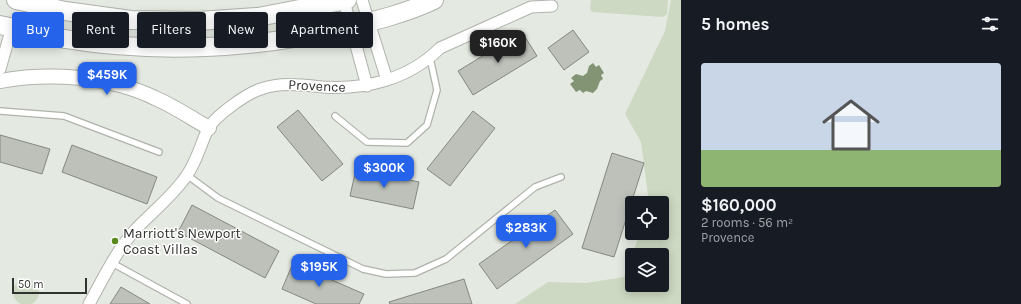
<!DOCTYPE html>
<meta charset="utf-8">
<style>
:root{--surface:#171b24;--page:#242831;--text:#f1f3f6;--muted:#9ea1a6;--line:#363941;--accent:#2563eb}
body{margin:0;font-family:Karla,sans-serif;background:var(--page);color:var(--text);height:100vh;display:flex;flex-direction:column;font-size:15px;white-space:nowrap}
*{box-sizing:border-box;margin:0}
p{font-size:13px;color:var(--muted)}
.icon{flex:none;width:22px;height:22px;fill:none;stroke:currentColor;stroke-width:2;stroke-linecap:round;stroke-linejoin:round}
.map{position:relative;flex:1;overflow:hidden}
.side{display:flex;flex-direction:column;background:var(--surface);width:340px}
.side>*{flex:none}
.banner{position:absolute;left:12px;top:12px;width:380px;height:36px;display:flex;gap:8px}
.controls{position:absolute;left:625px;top:196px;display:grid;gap:8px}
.controls a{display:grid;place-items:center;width:44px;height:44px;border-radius:4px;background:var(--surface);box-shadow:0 2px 10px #0003;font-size:20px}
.scale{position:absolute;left:12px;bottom:10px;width:75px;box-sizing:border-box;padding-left:4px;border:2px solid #30322f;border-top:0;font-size:11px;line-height:14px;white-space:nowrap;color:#30322f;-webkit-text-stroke:3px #fff;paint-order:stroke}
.price{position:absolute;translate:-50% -34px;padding:0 9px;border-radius:8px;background:var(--accent);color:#fff;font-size:13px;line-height:26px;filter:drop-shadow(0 1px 2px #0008)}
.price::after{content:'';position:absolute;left:50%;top:24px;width:12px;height:9px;margin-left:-6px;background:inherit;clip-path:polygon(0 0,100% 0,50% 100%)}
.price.selected{background:#222;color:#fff}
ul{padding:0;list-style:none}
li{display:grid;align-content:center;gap:8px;height:212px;padding:0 20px}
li+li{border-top:1px solid var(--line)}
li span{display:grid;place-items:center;height:124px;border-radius:4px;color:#555}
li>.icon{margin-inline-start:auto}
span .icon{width:72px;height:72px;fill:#fffc;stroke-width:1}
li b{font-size:17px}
h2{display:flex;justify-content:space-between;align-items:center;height:48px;padding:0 20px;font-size:17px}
.pill{padding:0 14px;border-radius:4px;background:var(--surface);box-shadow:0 2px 10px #0003;font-size:14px;line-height:36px}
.pill.selected{background:var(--accent);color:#fff}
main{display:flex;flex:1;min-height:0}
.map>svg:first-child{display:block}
.green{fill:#cdd9c3}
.water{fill:#829473}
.building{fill:#bdc1ba;stroke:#848881}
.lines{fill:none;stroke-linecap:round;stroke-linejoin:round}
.service-casing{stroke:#afb3ac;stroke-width:8}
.minor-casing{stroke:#afb3ac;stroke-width:13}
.tertiary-casing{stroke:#afb3ac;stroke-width:16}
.primary-casing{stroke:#afb3ac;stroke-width:20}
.service{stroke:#fff;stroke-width:5.5}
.minor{stroke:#fff;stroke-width:11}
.tertiary{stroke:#fff;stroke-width:14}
.primary{stroke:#fff;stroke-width:18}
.poi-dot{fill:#5a891c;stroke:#fff;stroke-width:1.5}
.labels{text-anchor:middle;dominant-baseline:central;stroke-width:3;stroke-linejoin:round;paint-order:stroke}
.street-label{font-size:14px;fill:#30322f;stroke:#fff}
.poi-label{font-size:14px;fill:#30322f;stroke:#fff;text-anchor:start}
</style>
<main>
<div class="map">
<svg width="681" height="304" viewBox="0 0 681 304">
<rect width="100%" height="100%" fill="#e4e9e1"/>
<path class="green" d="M591 0H668L667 14 663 17 592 12 590 9Z
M671 0H681V304H515L548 282 586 283 624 277 632 255V285H662V255H632L640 233H662V203H649L641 142 625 114 665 31Z
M13 292a13 13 0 1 1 26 0a13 13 0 1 1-26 0Z"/>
<path class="water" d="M593 63 596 67 599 65 604 73 601 75 603 79 600 81 597 89 593 93 586 91 583 93 580 90 576 92 570 84 574 81 571 78 576 74 583 76 587 73 589 66Z"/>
<path class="building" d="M573 30 589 52 564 70 548 48Z
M522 32 537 56 473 95 458 71Z
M298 110 343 164 322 181 277 127Z
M473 111 495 128 450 186 427 169Z
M0 135 50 149 42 174 0 162Z
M72 145 157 177 147 204 62 172Z
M612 153 644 163 614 257 582 248Z
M356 169 419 182 413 209 350 196Z
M192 205 279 251 265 278 178 232Z
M555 210 573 234 497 289 479 264Z
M293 263 364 294 359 304H316L282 289Z
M464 279 472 304H390L389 302Z
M121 287 150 304H110Z"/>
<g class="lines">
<g class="service-casing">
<path id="service" d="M0 111 64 116 159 152
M335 116 367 142 407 143 427 125 437 90 430 58
M187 175 218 198 363 269 386 274 415 273 446 259 535 187 561 177
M112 263 187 304"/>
</g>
<g class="minor-casing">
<path id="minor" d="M362 0 387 80
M344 1 367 86
M0 69 12 27
M89 304C103 279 116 251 135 230 152 212 173 196 187 175 197 161 201 143 208 129 215 116 247 93 261 89 282 82 302 85 323 87 366 90 409 79 440 48L531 7 552 6"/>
</g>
<g class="tertiary-casing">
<path id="tertiary" d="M0 81C49 72 110 76 155 98 174 106 191 118 209 128"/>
</g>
<g class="primary-casing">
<path id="primary" d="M16 0 65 11 131 20 198 21 258 17 347 0
M0 25C22 29 43 35 65 39 157 54 255 49 345 28 374 21 407 13 434 0"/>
</g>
<use href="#service" class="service"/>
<use href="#minor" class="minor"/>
<use href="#tertiary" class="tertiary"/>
<use href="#primary" class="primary"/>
</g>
<circle class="poi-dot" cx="115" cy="241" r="4"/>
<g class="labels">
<g class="street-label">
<text transform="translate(317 86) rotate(3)">Provence</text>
</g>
<g class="poi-label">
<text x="123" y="233">Marriott's Newport<tspan x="123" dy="16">Coast Villas</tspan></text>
</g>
</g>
</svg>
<div class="controls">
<a><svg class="icon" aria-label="locate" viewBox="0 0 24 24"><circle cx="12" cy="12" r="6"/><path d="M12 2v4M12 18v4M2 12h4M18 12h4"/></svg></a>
<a><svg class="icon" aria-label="layers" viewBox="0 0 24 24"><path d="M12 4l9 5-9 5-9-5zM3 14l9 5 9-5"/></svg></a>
</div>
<div class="scale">50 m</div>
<b class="price selected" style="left:498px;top:64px">$160K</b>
<b class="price" style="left:107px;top:96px">$459K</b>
<b class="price" style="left:384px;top:189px">$300K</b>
<b class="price" style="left:526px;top:249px">$283K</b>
<b class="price" style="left:319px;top:288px">$195K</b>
<div class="banner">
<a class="pill selected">Buy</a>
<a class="pill">Rent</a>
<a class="pill">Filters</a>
<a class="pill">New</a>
<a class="pill">Apartment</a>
</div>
</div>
<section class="side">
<h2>5 homes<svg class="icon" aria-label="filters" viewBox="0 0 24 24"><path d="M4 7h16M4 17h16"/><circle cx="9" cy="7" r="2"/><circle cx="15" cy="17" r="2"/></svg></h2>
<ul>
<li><span style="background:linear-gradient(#c9d6e8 70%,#8fb573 0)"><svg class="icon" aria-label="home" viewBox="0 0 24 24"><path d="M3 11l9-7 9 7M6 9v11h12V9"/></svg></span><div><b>$160,000</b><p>2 rooms · 56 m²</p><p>Provence</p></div></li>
</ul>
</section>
</main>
